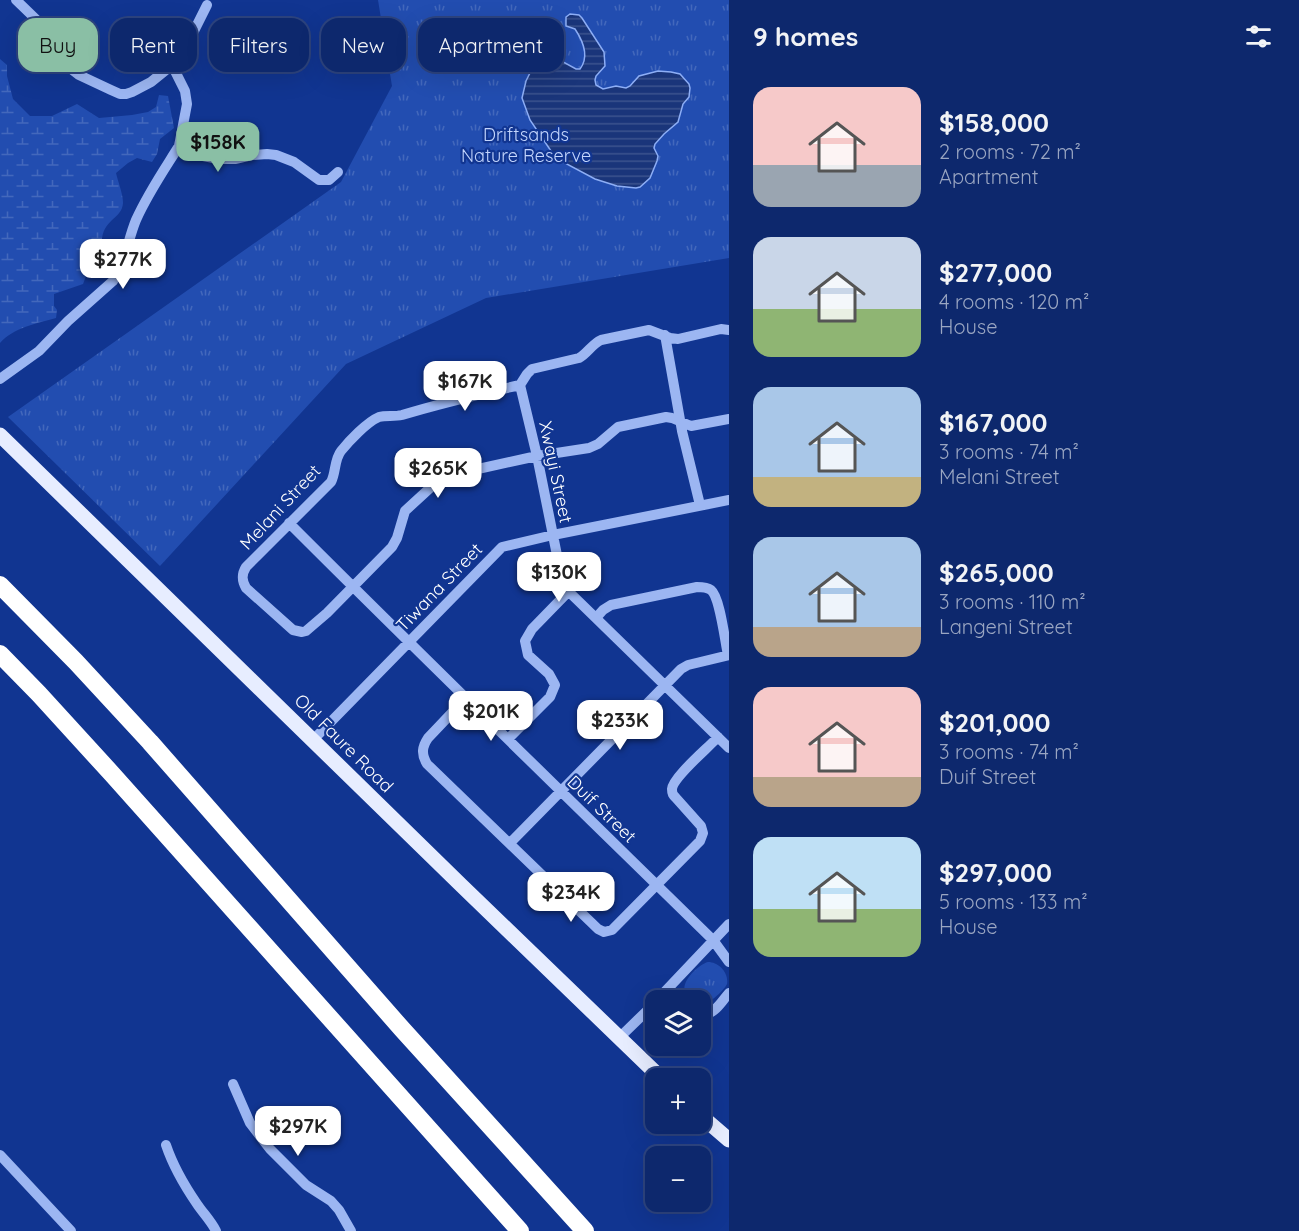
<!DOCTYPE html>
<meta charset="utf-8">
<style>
:root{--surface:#0d286d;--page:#1b3475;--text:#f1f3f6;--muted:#9aa6c2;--line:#2d4480;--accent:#8abfa5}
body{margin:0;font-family:Quicksand,sans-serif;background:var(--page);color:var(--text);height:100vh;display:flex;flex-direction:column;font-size:22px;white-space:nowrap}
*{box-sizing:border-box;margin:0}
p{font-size:20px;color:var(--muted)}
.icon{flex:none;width:33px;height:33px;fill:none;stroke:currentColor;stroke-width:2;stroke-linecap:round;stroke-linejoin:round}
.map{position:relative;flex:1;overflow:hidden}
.details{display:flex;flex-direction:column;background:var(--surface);width:570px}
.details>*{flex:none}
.guide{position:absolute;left:18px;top:18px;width:570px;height:54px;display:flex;gap:12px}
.controls{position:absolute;left:645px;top:990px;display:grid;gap:12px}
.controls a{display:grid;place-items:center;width:66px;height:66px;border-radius:12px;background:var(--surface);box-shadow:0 6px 24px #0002,0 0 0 2px var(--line);font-size:30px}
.price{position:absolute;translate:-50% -51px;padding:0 14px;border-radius:12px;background:#fff;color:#222;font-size:20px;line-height:39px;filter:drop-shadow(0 2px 3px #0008)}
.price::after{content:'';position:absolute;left:50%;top:36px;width:18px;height:14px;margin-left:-9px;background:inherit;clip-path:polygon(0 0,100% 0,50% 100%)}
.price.current{background:var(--accent);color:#111}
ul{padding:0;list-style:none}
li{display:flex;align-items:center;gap:18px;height:150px;padding:0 24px}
li span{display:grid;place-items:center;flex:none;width:168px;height:120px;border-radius:18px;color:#555}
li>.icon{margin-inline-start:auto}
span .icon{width:72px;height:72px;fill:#fffc;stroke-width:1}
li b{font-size:26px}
h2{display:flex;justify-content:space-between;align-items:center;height:72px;padding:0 24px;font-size:26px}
.chip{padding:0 21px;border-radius:18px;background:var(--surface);box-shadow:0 6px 24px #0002,0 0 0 2px var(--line);font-size:21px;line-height:54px}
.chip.current{background:var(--accent);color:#111}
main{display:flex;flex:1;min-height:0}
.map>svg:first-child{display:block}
.wetland{fill:url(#wetland-marsh)}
.park{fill:url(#park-tufts)}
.water{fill:url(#water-rules);stroke:#8daef6;stroke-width:1.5}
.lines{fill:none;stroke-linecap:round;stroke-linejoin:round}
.minor{stroke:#9cb6f2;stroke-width:10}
.major{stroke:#e7edff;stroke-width:15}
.highway{stroke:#fff;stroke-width:18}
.labels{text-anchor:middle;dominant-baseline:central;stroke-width:4.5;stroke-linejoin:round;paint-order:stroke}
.park-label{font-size:18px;fill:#c3d5fd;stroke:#113591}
.street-label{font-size:18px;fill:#fff;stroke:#113591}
</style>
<main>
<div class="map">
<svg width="729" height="1231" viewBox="0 0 729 1231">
<defs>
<pattern id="wetland-marsh" width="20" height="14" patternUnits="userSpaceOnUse" patternTransform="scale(1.5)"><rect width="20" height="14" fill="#224db0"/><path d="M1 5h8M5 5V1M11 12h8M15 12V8" fill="none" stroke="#4368bc"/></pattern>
<pattern id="park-tufts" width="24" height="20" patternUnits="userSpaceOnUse" patternTransform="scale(1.5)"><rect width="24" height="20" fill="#224db0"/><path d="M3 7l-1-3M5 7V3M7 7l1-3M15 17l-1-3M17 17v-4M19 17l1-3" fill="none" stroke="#4368bc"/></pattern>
<pattern id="water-rules" width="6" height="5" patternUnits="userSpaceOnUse" patternTransform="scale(1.5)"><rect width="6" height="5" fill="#1a357a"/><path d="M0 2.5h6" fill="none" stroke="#3c538e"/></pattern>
</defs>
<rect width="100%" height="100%" fill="#113591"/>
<path class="wetland" d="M0 59 7 65V76L13 99 30 116H52L77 104 99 118 132 115 148 112 156 107 159 95 168 96 174 128 160 139 157 154 152 162 137 158 128 163 116 173C118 182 123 194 123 203 122 220 100 219 102 246L87 264 86 276 83 284 54 294V306L57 310 56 318C37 323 13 328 0 343Z"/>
<path class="park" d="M378 0H729V258L486 298 346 364 160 566 8 417 341 182 392 86Z
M708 962C718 962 729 972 727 984 723 992 708 1004 701 1006L700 1000H691C688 998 686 996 685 992 681 981 698 965 708 962Z"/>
<path class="water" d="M570 14 579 15 582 18 604 52 605 66 596 76 595 80 596 85 603 89 616 86 626 88 630 86 639 76 658 71 671 72 680 74 689 84 690 88 689 97 683 104 678 122 664 134 655 144 654 148 658 156 657 161 650 178 640 187 636 188 617 186 595 179 561 161 551 151 530 120 522 98 526 81 532 69 542 59 556 58 576 69H580C590 56 583 41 575 29L566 26V17Z"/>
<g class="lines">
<path class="minor" d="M16 0 45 28 63 61 70 68 79 75 111 90 120 94H126L132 92 151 82 172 65 193 33 207 5
M172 65 185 91 187 104 179 146 198 155 219 159H236L253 155 267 154 276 155 294 162 319 180H329L338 172
M729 330 721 329 678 339 670 338 649 330 601 340C592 344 587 354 579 358L532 369 527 374 520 385C480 394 441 403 402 415 394 417 386 415 379 417 367 422 349 441 341 451 334 460 336 473 331 482L246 567C241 575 242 581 246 588L293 630 302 632 306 631 327 613 392 547 397 538 405 511 442 477 537 456 589 448 598 444 618 427 666 417 672 418 691 426 729 419
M665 335 682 431 700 505
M0 379 39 351 68 321 113 281C125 264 128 239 136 220 148 193 164 170 179 146
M520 385 537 456 562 580 565 588 729 748
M289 523C429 663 572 802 713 940L729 962
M596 618 603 610 611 605 697 587C702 587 707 587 711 590 720 597 725 642 728 655
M465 699 428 738C422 747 421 754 427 764L598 929 604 932 612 930 700 841 703 833 701 826 676 798C673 795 672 794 672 789 673 777 708 748 718 737
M508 739 550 697 555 685 549 674 528 655 525 641 532 629 568 592
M313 740 502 547 553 535 729 500
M510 843 681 669 688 665 729 655
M667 990 679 1000
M657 1000 729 924
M700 1015C714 1016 721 1002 729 993
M619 1038 656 1002
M233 1084 250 1123 270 1149 306 1185 331 1201 339 1210 351 1231
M166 1145C173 1166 184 1185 197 1204 203 1213 211 1221 216 1231
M0 1155 71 1231"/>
<path class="major" d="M0 435 462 886 661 1078
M700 1115 729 1140"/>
<path class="highway" d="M0 585 76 662 150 742 402 1029 585 1231
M0 654 39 694 112 774 520 1231"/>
</g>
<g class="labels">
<g class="park-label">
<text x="526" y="134">Driftsands<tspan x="526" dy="21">Nature Reserve</tspan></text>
</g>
<g class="street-label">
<text transform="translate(556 472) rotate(78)">Xwayi Street</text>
<text transform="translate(280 507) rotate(-47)">Melani Street</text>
<text transform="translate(439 587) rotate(-46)">Tiwana Street</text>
<text transform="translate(344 743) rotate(45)">Old Faure Road</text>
<text transform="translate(602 809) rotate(44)">Duif Street</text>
</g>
</g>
</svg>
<div class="controls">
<a><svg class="icon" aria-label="layers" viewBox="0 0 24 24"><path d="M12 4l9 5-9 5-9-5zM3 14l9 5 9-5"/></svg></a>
<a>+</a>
<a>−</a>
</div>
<b class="price current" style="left:218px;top:173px">$158K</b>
<b class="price" style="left:123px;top:290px">$277K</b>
<b class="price" style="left:465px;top:412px">$167K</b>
<b class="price" style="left:438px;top:499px">$265K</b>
<b class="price" style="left:559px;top:603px">$130K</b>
<b class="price" style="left:491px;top:742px">$201K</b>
<b class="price" style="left:620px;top:751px">$233K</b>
<b class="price" style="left:571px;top:923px">$234K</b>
<b class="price" style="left:298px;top:1157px">$297K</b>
<div class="guide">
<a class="chip current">Buy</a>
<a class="chip">Rent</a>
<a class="chip">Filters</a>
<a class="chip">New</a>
<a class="chip">Apartment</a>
</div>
</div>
<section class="details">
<h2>9 homes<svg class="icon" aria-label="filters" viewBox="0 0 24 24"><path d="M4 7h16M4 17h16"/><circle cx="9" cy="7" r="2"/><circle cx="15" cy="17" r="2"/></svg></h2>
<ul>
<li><span style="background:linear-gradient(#f6c9c9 65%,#9aa5b1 0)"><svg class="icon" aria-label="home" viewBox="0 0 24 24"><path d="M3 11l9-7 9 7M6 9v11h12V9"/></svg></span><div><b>$158,000</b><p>2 rooms · 72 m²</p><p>Apartment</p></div></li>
<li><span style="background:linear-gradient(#c9d6e8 60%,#8fb573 0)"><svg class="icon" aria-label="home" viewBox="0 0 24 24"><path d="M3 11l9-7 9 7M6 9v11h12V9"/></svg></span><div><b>$277,000</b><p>4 rooms · 120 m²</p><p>House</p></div></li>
<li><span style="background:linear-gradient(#a9c7e8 75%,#c2b280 0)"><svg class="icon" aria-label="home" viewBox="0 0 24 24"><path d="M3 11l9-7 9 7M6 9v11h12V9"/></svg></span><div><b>$167,000</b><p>3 rooms · 74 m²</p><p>Melani Street</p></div></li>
<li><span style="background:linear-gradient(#a9c7e8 75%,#b9a48a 0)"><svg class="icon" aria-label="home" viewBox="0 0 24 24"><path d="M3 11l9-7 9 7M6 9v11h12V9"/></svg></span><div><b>$265,000</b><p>3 rooms · 110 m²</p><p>Langeni Street</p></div></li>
<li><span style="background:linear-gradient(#f6c9c9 75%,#b9a48a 0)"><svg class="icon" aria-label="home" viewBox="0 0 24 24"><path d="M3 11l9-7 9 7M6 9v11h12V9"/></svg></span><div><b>$201,000</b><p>3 rooms · 74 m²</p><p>Duif Street</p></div></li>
<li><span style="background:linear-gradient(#bfe0f5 60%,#8fb573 0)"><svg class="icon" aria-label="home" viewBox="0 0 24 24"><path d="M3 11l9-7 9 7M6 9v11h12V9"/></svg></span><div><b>$297,000</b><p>5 rooms · 133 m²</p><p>House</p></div></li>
</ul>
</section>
</main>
